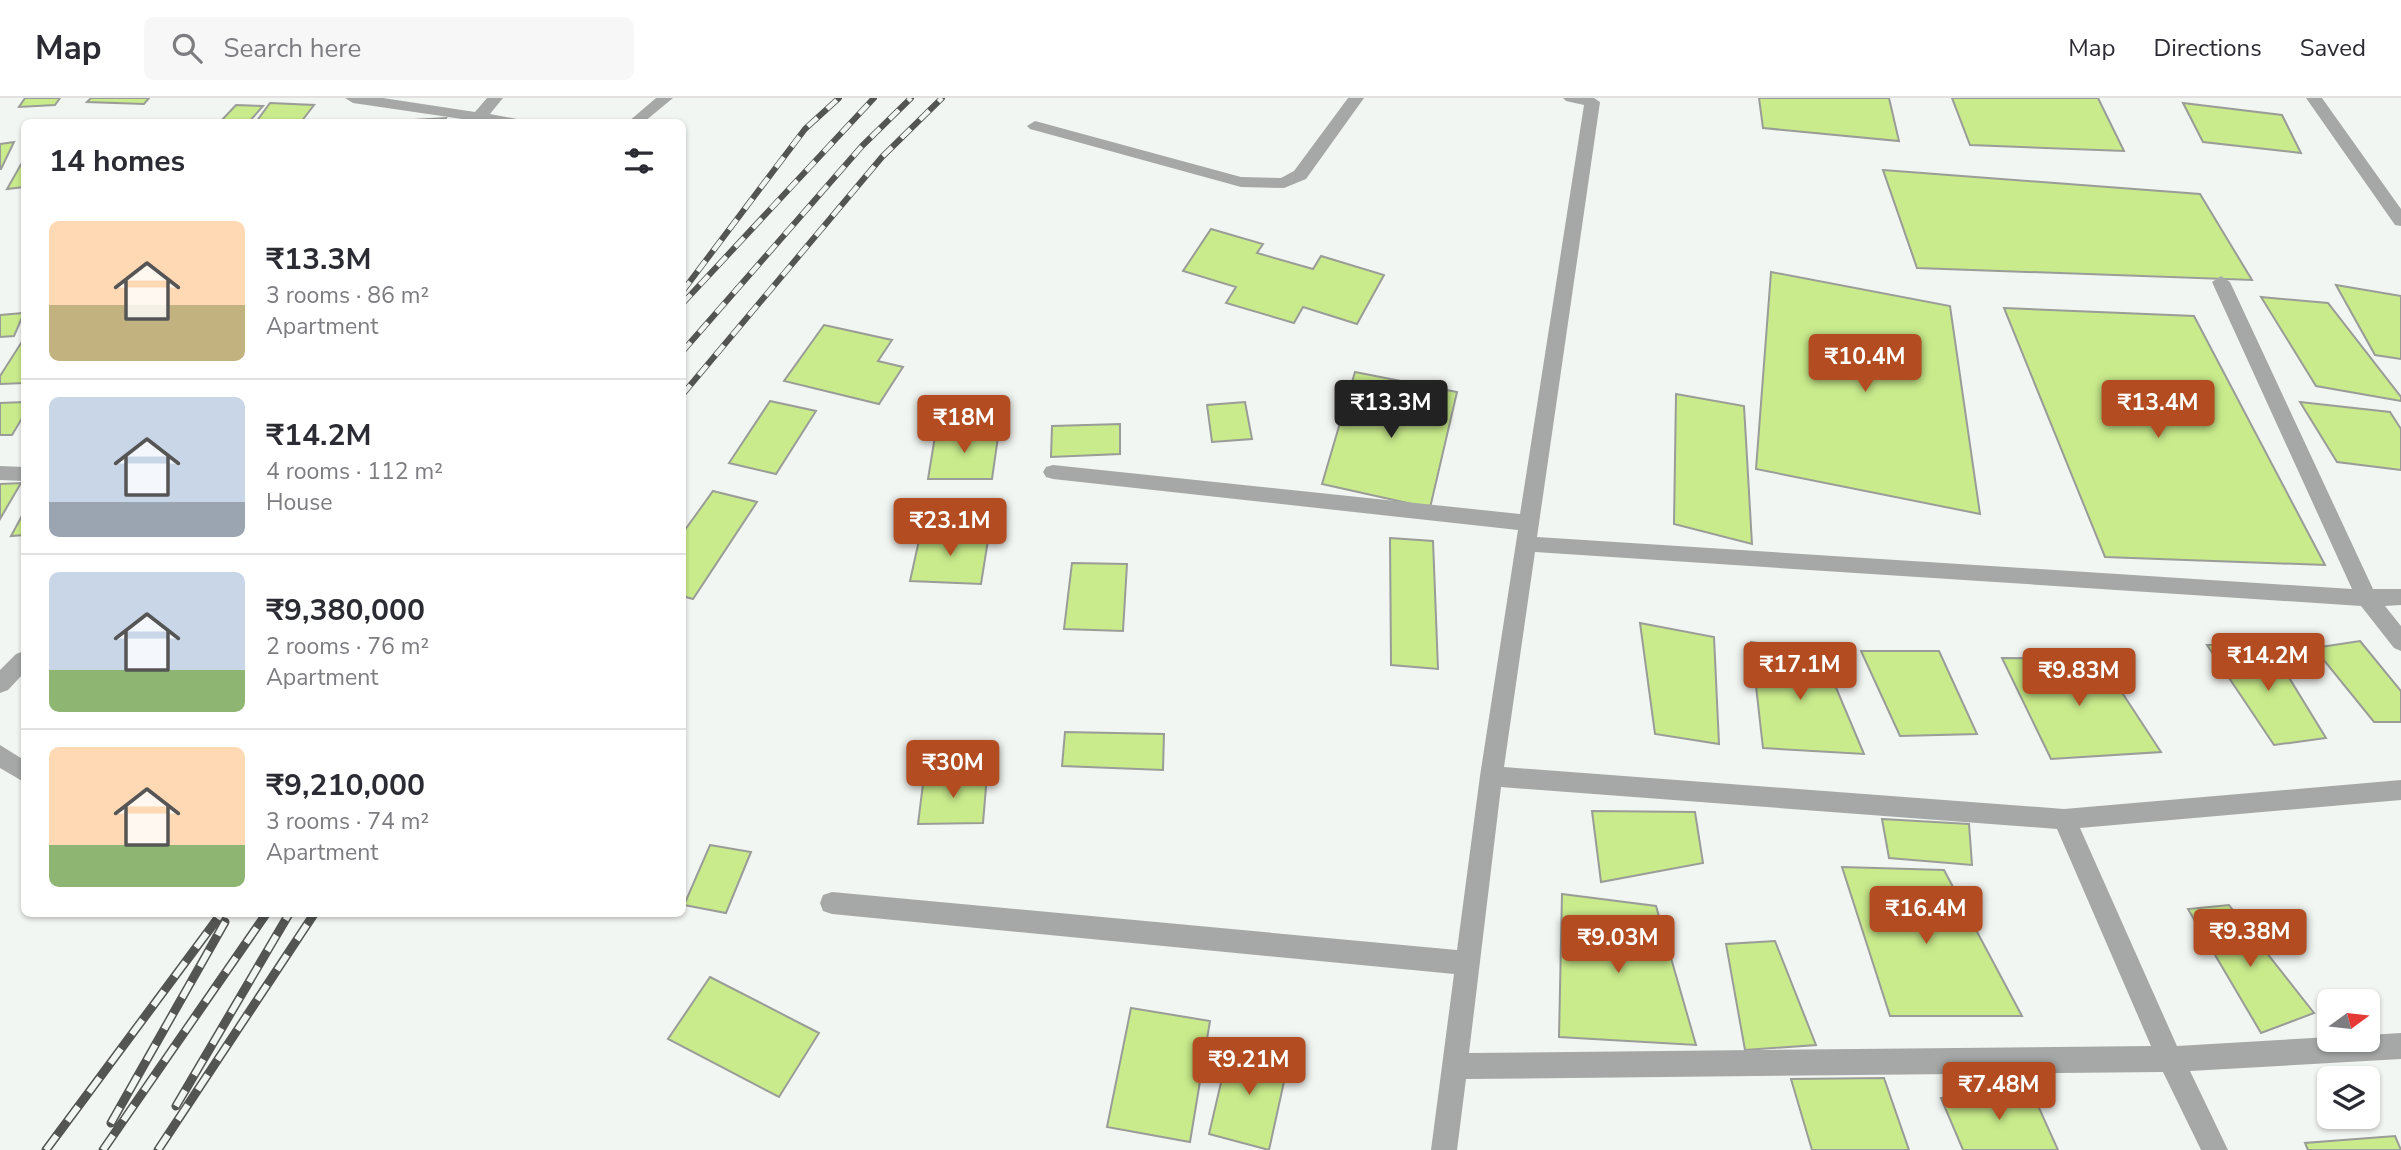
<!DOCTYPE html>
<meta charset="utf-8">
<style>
:root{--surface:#fff;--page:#f7f7f7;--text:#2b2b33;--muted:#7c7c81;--line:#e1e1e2;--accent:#b34d21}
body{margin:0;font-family:"Nunito Sans",sans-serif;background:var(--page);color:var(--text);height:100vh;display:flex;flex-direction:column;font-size:26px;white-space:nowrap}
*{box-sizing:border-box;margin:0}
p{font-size:23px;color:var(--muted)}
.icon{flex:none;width:38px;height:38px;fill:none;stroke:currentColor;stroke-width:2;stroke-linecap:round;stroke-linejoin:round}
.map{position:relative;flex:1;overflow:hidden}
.panel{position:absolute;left:21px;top:21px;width:665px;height:798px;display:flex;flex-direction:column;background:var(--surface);border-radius:10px;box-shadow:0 2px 5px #0004}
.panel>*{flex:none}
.needle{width:46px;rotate:75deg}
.buttons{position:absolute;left:2317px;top:891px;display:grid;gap:14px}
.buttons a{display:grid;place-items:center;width:63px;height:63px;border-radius:10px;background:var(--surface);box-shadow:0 2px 5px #0004;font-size:35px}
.price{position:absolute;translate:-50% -60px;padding:0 16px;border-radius:7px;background:var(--accent);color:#fff;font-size:23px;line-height:46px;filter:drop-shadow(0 2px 4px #0008)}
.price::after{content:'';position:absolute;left:50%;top:42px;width:21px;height:16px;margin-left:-10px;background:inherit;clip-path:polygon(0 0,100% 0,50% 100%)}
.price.active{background:#222;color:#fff}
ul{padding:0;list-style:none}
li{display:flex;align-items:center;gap:21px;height:175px;padding:0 28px}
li+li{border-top:2px solid var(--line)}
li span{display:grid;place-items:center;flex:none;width:196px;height:140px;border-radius:10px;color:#555}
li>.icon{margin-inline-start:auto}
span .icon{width:84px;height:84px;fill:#fffc;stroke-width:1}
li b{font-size:30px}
h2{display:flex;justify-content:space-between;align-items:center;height:84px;padding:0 28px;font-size:30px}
header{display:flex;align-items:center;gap:42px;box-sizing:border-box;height:98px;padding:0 35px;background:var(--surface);border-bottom:2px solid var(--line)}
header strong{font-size:33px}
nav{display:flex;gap:38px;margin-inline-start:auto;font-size:24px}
.search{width:490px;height:63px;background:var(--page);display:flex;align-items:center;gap:18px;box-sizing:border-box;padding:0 24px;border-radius:10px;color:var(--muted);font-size:26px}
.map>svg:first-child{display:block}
.building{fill:#c9eb8c;stroke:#9a9c97;stroke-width:2}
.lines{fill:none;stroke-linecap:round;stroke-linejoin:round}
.minor{fill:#a5a8a7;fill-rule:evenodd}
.rail-far1-casing{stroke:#535553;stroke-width:6}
.rail-casing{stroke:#535553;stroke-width:9}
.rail-far1{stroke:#f2f6f2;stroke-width:4.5;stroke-dasharray:13;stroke-linecap:butt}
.rail{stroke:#f2f6f2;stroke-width:6;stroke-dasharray:18;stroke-linecap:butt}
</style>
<header>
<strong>Map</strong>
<div class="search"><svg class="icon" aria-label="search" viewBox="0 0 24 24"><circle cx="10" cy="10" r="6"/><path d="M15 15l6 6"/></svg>Search here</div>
<nav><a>Map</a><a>Directions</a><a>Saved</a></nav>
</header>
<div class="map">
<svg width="2401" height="1052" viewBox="0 0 2401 1052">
<rect width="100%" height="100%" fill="#f2f6f2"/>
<path class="building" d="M25 0H60L55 7 19 9Z
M91 0H149L144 6 87 4Z
M1759 0H1889L1899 43 1763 30Z
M1952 0H2098L2124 53 1970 47Z
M270 5 314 7 301 24H256Z
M2183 5 2282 17 2301 55 2203 44Z
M236 7 263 8 249 24H220Z
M446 20 444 24H378Z
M14 44 1 71H0V46Z
M24 61V89L7 91Z
M1883 72 2200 96 2252 182 1917 170Z
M1211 131 1263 146 1257 155 1313 171 1321 158 1384 177 1357 226 1303 209 1294 225 1226 205 1236 189 1183 173Z
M1771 174 1950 208 1980 416 1756 371Z
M2336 187 2401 198V261L2375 257Z
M2261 199 2328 205 2401 299V303L2316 288Z
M2004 210 2194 218 2325 467 2105 459Z
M24 215 14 238 0 239V217Z
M824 227 892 242 878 263 903 269 879 306 784 283Z
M23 242 24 285 0 286V278Z
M1355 274 1457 294 1430 410 1322 386Z
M1676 296 1744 308 1752 446 1674 426Z
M770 303 816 313 776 376 729 365Z
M24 304V317L12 337H0V305Z
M1245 304 1252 341 1212 344 1207 307Z
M2300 304 2390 314 2401 331V372L2337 364Z
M1120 326V356L1051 359 1052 328Z
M936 332H999L992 381H928Z
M21 385 0 421V386Z
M713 393 757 404 693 501 682 498V436Z
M24 414V437L11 438Z
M921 433 989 436 981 486 910 483Z
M1390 440 1433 443 1438 571 1391 567Z
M1072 465 1127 466 1123 533 1064 531Z
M1640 525 1714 539 1719 646 1655 636Z
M2360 543 2401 593V624H2374L2314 550Z
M1751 544 1821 554 1864 656 1763 650Z
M2207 547H2269L2326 640 2274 647Z
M1861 553H1939L1977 636 1900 638Z
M2002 560 2100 561 2161 654 2051 661Z
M1065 634 1164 636 1163 672 1062 668Z
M987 677 983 725 918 726 924 678Z
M1592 713 1695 714 1703 765 1601 784Z
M1882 721 1969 726 1972 767 1889 760Z
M710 747 751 754 726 815 684 807Z
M1842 769 1944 772 2022 918H1890Z
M1562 796 1656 808 1696 947 1559 939Z
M2229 807 2314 915 2261 935 2188 811Z
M1775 843 1816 947 1745 952 1726 846Z
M710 879 819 935 779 999 668 941Z
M1131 910 1210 923 1190 1044 1107 1029Z
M1230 946 1289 961 1269 1052 1209 1036Z
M1884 980 1909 1052H1812L1791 981Z
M2030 990 2058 1052H1963L1941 1000Z
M2395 1038 2401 1052H2308L2305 1045Z"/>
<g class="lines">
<path class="minor" d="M345 0H383L475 14 487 0H503L490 16 517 21 520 24H468L469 22 353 5Z
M656 0H673L644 24H628Z
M1348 0H1364L1306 81 1284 90 1241 89 1030 31 1027 28 1035 23 1241 79 1281 80 1294 73Z
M1563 0H1594L1600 4 1537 439 2352 491 2212 184 2221 178 2230 184 2373 491H2401V507L2385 508 2401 528V553L2394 550 2361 508 1535 454 1504 669 2064 711 2401 682V702L2080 730 2177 948 2329 939V942H2368V937L2401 935V961L2190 973 2228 1052H2201L2163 974 1466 981 1457 1052H1431L1454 876 832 816 823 813 820 805 823 797 832 794 1457 852 1480 678 1518 432 1053 381 1046 379 1043 374 1046 369 1053 367 1520 416 1584 7 1566 3ZM1501 689 2057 731 2151 948 1469 955Z
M2306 0H2322L2401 111V128L2395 127Z
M0 368 24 369V383L0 382Z
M24 553V575L8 592 0 595V572L16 556Z
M0 647 24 662V684L0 670Z"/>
<g class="rail-far1-casing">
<path id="rail-far1" d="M682 194 805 31 839 0
M682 206 874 0
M682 254 862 48 911 0
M682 297 882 59 942 0"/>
</g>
<g class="rail-casing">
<path id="rail" d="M176 1008 289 816
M111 1025 225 824
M46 1052 221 816
M103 1052 266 816
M158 1052 314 816"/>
</g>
<use href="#rail-far1" class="rail-far1"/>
<use href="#rail" class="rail"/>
</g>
</svg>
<div class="buttons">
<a><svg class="needle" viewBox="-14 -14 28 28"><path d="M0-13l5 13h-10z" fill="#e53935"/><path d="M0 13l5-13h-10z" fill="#7c7c81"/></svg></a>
<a><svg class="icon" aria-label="layers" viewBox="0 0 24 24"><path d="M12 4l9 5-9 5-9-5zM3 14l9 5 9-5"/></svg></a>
</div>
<b class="price" style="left:1865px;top:296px">₹10.4M</b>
<b class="price active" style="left:1391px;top:342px">₹13.3M</b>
<b class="price" style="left:2158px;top:342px">₹13.4M</b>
<b class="price" style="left:964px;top:357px">₹18M</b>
<b class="price" style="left:950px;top:460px">₹23.1M</b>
<b class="price" style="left:2268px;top:595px">₹14.2M</b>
<b class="price" style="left:1800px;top:604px">₹17.1M</b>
<b class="price" style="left:2079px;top:610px">₹9.83M</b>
<b class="price" style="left:953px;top:702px">₹30M</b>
<b class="price" style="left:1926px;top:848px">₹16.4M</b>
<b class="price" style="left:2250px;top:871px">₹9.38M</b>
<b class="price" style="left:1618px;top:877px">₹9.03M</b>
<b class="price" style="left:1249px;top:999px">₹9.21M</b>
<b class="price" style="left:1999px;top:1024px">₹7.48M</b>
<section class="panel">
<h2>14 homes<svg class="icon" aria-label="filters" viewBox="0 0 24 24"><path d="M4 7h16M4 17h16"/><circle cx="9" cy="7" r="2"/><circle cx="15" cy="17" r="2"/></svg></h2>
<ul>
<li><span style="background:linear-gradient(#ffd9b3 60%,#c2b280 0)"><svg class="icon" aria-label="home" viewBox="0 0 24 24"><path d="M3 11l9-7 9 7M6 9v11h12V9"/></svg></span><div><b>₹13.3M</b><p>3 rooms · 86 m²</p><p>Apartment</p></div></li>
<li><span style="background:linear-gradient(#c9d6e8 75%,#9aa5b1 0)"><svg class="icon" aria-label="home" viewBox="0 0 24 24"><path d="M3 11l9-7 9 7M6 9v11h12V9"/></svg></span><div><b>₹14.2M</b><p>4 rooms · 112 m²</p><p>House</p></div></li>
<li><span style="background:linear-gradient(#c9d6e8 70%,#8fb573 0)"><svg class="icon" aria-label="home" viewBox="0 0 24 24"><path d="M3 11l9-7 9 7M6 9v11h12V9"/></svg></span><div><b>₹9,380,000</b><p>2 rooms · 76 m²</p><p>Apartment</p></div></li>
<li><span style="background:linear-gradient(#ffd9b3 70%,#8fb573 0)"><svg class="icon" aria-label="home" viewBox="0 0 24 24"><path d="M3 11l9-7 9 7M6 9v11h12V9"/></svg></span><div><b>₹9,210,000</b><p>3 rooms · 74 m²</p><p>Apartment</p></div></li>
</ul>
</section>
</div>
